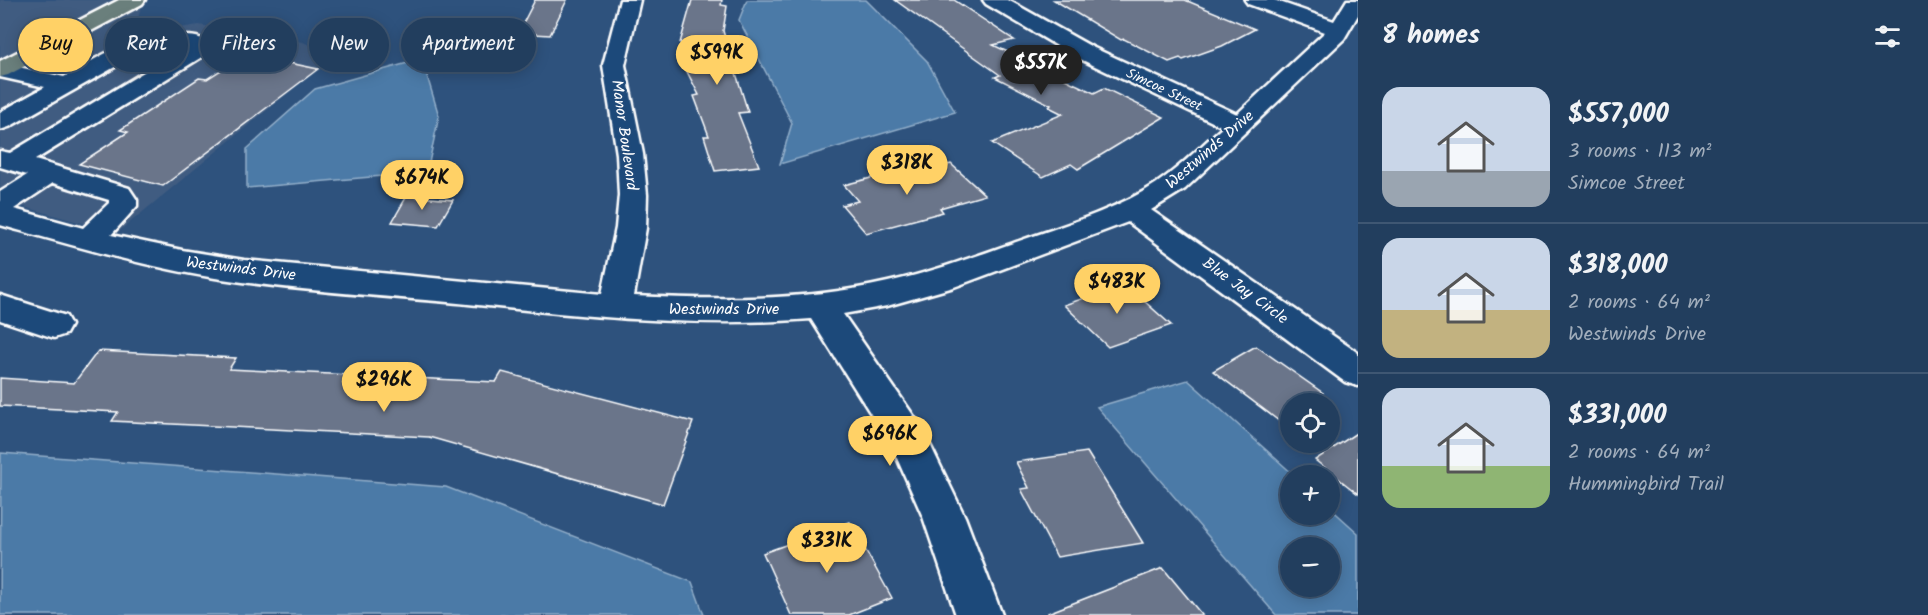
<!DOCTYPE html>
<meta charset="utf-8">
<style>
:root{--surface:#223e5e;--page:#2a4564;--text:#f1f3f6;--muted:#a2aebc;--line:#3f5773;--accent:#ffd166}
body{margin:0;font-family:Kalam,sans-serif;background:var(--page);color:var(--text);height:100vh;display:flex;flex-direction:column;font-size:22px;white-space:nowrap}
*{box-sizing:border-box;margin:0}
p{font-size:20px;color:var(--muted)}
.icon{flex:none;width:33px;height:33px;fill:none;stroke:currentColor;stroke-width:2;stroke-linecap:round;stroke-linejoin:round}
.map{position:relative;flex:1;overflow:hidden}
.details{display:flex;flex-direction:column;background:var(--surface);width:570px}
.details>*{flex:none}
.hud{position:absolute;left:18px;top:18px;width:570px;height:54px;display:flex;gap:12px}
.controls{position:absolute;left:1280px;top:393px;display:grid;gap:12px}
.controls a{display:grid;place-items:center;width:60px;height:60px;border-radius:50%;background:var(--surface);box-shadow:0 3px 15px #0003,0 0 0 2px var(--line);font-size:30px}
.price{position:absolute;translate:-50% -51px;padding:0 14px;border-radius:21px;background:var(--accent);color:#111;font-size:20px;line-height:39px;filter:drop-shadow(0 2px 3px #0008)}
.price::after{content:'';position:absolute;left:50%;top:36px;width:18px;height:14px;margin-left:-9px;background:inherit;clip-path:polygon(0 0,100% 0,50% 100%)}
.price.on{background:#222;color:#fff}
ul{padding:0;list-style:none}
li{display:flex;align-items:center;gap:18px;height:150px;padding:0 24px}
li+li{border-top:2px solid var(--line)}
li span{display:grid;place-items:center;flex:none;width:168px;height:120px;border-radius:18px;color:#555}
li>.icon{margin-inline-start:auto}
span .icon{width:72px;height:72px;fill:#fffc;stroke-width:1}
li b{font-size:26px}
h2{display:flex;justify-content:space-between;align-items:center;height:72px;padding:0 24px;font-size:26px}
.tag{padding:0 21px;border-radius:27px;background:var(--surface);box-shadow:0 3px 15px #0003,0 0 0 2px var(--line);font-size:21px;line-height:54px}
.tag.on{background:var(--accent);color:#111}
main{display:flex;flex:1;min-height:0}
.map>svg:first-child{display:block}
.built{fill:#405c81}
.water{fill:#4b7aa7;stroke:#93afca;stroke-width:1.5;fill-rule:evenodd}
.building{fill:#6a748a;stroke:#fff;stroke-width:1.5}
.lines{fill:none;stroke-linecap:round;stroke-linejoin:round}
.minor-casing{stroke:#fff;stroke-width:5}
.major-casing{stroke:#fff;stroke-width:5}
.minor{fill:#1f4a7a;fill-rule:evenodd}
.major{fill:#6b7f7c;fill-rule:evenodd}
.labels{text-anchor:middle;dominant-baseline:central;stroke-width:4.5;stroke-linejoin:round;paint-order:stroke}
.far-street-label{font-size:14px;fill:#fff;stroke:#1f4a7a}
.street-label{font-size:16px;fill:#fff;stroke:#1f4a7a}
</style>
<main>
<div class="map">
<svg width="1358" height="615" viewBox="0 0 1358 615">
<rect width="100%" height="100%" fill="#2e527d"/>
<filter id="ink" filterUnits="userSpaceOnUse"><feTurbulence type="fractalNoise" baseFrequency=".0167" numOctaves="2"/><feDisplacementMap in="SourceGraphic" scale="12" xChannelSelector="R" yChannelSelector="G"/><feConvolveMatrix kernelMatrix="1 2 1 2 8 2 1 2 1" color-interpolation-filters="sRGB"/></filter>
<g filter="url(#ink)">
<path class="built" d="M0 0H122L0 62Z
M142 3 134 35 199 25 303 42 333 56 117 233 0 200V77Z"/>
<path class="water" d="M747 0H866L927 61 955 112 780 164 792 123 739 20Z
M422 59 439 116 427 172 247 188V149L315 89Z
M1188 380 1294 475 1290 476V514H1329V507L1358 533V615H1276L1097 407ZM1290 548H1329V586H1290Z
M1 453 446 487 692 582 704 615H0Z"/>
<path class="building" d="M535 0H567L550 35 518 33Z
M692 0H722L721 5 727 6 723 31 748 112 738 113 759 166 715 171 704 136H709L694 96 699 95 681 60 686 59 685 43H680Z
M895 0H954L1014 40 993 45 1094 93 1104 88 1164 117 1078 169 1071 164 1043 177 992 143 1063 114 1049 107 1051 105 995 77 1000 75Z
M1054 0H1185L1255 29 1222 46 1183 60 1180 58 1169 62 1124 39 1121 40Z
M246 54 318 69 163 186 79 164 128 132 120 130 199 78 207 79Z
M951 164 985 195 940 208 943 212 866 233 842 205 858 201 844 185 902 170 907 175Z
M407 196 453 200 438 226 392 222Z
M1125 284 1171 325 1108 347 1064 305Z
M1256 346 1323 393 1306 404H1290V414L1279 421 1213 371Z
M98 351 236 358 229 369 496 382 502 372 693 422 663 504 429 437 112 421 118 412 0 406V378L74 383Z
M1358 432V494L1315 460Z
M1087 452 1143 543 1057 557 1021 489 1029 488 1016 462Z
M850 522 892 598 849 615H791L763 553Z
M1163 568 1202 615H1049L1048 613Z"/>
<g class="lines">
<g class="minor-casing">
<path id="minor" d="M620 0H640L625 65 643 154 647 195 646 228 634 296C719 300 805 301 888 282 933 272 976 256 1019 241 1062 226 1106 213 1146 190 1174 174 1198 148 1223 127L1076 57 986 4 983 0H1008L1092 47 1237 114 1325 32 1248 4 1245 0H1274L1334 21 1347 0H1358V15L1344 39 1185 189 1151 210 1358 353V386L1345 382 1128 222 954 287 887 306 843 314 922 428 965 517 1002 615H956L923 517 893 449 811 319C696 328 582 316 468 304 384 296 298 291 215 278 142 266 71 245 0 225V192L27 175 0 167V151L10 153 182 49H156L136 55 9 127 0 130V112L45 87 0 77V63L64 77C105 53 131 35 181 36 192 36 203 36 210 46L205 55 35 160 129 188 137 200V206L111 235 182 250 244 260 602 294 616 228 619 195 617 154 603 65ZM53 183 109 200V203L83 228 14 209Z
M0 295 66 316 71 325 66 334 54 338 0 320Z"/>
</g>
<g class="major-casing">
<path id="major" d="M119 0H145L142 4 8 75 0 77V61Z"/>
</g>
<use href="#minor" class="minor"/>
<use href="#major" class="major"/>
</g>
</g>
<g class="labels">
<g class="far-street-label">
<text transform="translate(1164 90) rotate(25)">Simcoe Street</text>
</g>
<g class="street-label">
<text transform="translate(624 135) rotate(82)">Manor Boulevard</text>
<text transform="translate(1210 150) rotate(-41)">Westwinds Drive</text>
<text transform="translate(241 269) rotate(7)">Westwinds Drive</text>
<text transform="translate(1245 291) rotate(36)">Blue Jay Circle</text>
<text x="724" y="309">Westwinds Drive</text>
</g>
</g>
</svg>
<div class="controls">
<a><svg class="icon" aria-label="locate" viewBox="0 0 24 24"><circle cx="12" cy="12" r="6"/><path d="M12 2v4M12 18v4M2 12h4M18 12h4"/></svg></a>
<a>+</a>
<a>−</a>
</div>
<b class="price" style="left:717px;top:86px">$599K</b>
<b class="price on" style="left:1041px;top:96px">$557K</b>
<b class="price" style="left:907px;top:196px">$318K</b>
<b class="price" style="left:422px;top:211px">$674K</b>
<b class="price" style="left:1117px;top:315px">$483K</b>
<b class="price" style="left:384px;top:413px">$296K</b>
<b class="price" style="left:890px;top:467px">$696K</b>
<b class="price" style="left:827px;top:574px">$331K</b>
<div class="hud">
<a class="tag on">Buy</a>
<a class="tag">Rent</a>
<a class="tag">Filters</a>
<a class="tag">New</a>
<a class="tag">Apartment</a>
</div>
</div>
<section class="details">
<h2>8 homes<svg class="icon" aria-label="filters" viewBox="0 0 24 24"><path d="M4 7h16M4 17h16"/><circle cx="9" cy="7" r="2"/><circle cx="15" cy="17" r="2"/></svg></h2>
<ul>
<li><span style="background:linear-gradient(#c9d6e8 70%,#9aa5b1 0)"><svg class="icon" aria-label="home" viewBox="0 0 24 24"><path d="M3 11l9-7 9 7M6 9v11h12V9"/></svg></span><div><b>$557,000</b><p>3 rooms · 113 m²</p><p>Simcoe Street</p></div></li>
<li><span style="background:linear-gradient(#c9d6e8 60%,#c2b280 0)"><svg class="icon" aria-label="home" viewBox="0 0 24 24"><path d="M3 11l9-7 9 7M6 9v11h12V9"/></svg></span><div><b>$318,000</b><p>2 rooms · 64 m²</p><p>Westwinds Drive</p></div></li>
<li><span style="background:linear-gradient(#c9d6e8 65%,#8fb573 0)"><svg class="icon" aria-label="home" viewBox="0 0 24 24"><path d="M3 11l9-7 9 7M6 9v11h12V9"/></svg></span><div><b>$331,000</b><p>2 rooms · 64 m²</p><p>Hummingbird Trail</p></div></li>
</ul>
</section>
</main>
